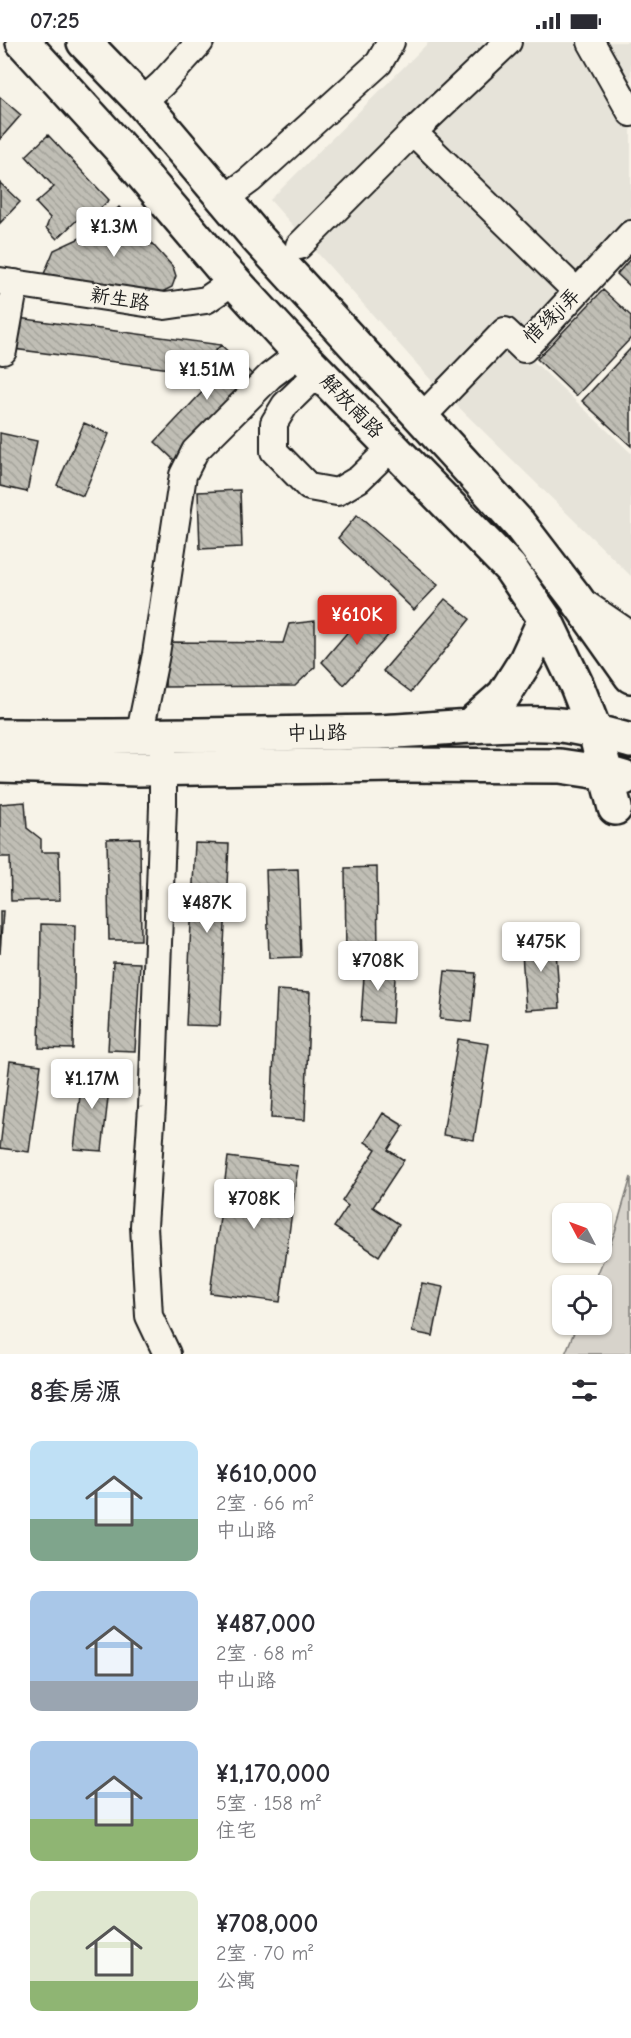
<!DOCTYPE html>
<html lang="zh">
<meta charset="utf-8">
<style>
:root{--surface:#fff;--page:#f2f2f3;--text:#2b2b33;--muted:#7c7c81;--accent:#d93025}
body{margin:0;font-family:"Comic Neue","LXGW WenKai TC",sans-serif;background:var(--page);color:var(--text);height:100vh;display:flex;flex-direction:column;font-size:22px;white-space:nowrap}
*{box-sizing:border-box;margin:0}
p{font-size:20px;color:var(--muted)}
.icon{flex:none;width:33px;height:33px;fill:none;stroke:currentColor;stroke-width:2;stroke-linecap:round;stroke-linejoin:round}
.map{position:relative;height:1312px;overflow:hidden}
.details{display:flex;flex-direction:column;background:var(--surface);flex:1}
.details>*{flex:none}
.needle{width:39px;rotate:311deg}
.buttons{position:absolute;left:552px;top:1161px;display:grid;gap:12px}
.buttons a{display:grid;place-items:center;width:60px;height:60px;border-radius:12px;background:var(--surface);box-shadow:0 2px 4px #0004;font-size:30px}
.price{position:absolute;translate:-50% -51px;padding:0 14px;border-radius:6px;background:#fff;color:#222;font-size:20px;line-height:39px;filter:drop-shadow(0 2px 3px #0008)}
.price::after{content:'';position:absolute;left:50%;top:36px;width:18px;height:14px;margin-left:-9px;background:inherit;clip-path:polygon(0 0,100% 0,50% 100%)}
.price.active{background:var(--accent);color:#fff}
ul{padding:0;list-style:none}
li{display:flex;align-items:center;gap:18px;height:150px;padding:0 30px}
li span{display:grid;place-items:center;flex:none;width:168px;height:120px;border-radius:12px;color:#555}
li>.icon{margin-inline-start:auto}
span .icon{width:72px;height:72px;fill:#fffc;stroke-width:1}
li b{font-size:26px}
h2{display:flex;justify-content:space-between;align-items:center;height:72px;padding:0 30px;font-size:26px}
.status{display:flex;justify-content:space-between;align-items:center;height:42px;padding:0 30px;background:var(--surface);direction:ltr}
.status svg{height:16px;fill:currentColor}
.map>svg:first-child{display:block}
.built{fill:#e6e3d9}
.green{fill:#d7d3cb;stroke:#7a7874;stroke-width:1.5}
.building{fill:url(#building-back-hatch);stroke:#1c1c1c;stroke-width:1.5}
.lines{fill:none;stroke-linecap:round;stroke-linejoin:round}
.minor-casing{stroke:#1c1c1c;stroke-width:30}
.major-casing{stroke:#1c1c1c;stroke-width:38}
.minor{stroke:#f7f3e8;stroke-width:26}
.major{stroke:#f7f3e8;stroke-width:33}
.labels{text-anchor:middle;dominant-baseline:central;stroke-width:4.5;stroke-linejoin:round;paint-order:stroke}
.street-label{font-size:20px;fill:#1c1c1c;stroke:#f7f3e8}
</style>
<div class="status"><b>07:25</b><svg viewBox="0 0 49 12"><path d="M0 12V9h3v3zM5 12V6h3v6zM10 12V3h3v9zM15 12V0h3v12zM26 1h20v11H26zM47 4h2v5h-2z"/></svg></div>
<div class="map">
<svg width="631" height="1312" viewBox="0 0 631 1312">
<defs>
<pattern id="building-back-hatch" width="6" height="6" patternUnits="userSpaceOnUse" patternTransform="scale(1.5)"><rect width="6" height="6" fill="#c0beb5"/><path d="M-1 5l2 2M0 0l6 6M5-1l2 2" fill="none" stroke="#a4a39b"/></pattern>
</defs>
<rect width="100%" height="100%" fill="#f7f3e8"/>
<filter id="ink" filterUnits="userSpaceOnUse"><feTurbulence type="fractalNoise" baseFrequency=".0167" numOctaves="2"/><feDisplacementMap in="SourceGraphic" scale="12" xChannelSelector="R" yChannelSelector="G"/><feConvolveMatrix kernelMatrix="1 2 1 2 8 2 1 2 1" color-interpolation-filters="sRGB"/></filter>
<g filter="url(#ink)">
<path class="built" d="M429 0H631V211L532 318 631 411V534L432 339 270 158Z"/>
<path class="green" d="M631 1135V1312H565L577 1283 602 1282V1244L593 1243 615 1190Z"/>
<path class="building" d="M0 55 21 73 0 97Z
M48 93 109 158 86 180 78 177 57 197 46 186 50 176 36 161 54 145 26 114Z
M0 141 20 160 0 181Z
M119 165 173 225 176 234 172 245 162 250 114 245 44 232 54 208 91 191Z
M631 216V245L617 232Z
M603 248 631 274V296L576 354 537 317Z
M18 276 221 303 194 330 13 307Z
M221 303 255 335 175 419 155 400 208 344 194 330Z
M631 306V404L582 359Z
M84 381 109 392 83 454 57 443Z
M0 391 37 399 27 450 0 444Z
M240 448 242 505 200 507 198 450Z
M357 473 438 543 414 568 338 496Z
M445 557 470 577 411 650 383 629Z
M369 565 392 589 344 643 322 620Z
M315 579V625L295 644 165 645 167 600 283 601 289 582Z
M25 760 27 786 41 797V810H59L60 858 11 859 10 815H0V762Z
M140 796 141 898H109L107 797Z
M195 801 229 802 220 984 186 983Z
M377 825 378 915H346L345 826Z
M298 827 301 915 269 916 266 828Z
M0 869H3L0 912Z
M41 882 75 883 73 1007 39 1006Z
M555 894 560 966 526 968 521 897Z
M365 919 396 921 392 981 361 979Z
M113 920 140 921 135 1009 108 1008Z
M445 929 476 931 471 980 440 977Z
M277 948 310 950 305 1078 271 1076Z
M458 997 489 1002 474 1098 443 1093Z
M10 1019 41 1023 29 1110 0 1106Z
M83 1027 111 1030 102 1109 74 1107Z
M383 1071 404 1084 388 1108 404 1118 373 1165 399 1182 379 1214 334 1185 348 1164 342 1159 376 1107 365 1100Z
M228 1115 298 1124 280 1260 210 1251Z
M422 1241 443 1245 433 1294 412 1290Z"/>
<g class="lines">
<g class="minor-casing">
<path id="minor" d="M591 0 631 71
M142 60 162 42 200 0
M413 90 577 250
M224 157 250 138 379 21 391 0
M299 204 413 90 508 0
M0 239 165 264 206 258 234 239
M3 309 15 241
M319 330 285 363 274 381V409L309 445 337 450 359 437 392 405
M421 376 505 289 524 307 631 192
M587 563 631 593
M139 695 156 612 183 433 195 409 270 334 300 311
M163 708V764L152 1065 144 1184 149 1274 167 1312"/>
</g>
<g class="major-casing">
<path id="major" d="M23 0 120 106 222 226 300 311 510 526 545 577 577 644 595 690 615 766
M84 0 142 60 258 197 519 482 575 555 631 634
M469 684 504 653 526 618 545 577
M0 694C126 695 252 692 378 690 434 688 490 680 546 682 575 683 604 692 631 699
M0 723 138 727 397 723 560 724 607 731 624 736"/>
</g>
<use href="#minor" class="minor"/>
<use href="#major" class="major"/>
</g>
</g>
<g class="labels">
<g class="street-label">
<text transform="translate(120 257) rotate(9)">新生路</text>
<text transform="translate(552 274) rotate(-44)">惜缘ji弄</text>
<text transform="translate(352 364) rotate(46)">解放南路</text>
<text transform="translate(317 691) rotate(-1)">中山路</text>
</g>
</g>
</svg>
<div class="buttons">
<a><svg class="needle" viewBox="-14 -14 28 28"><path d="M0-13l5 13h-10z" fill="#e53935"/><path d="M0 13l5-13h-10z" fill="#7c7c81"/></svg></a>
<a><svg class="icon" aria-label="locate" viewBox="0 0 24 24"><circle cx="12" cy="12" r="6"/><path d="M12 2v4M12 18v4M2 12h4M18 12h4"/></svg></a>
</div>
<b class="price" style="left:114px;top:216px">¥1.3M</b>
<b class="price" style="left:207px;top:359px">¥1.51M</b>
<b class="price active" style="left:357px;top:604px">¥610K</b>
<b class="price" style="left:207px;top:892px">¥487K</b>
<b class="price" style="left:541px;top:931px">¥475K</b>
<b class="price" style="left:378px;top:950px">¥708K</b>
<b class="price" style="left:92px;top:1068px">¥1.17M</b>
<b class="price" style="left:254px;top:1188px">¥708K</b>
</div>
<section class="details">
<h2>8套房源<svg class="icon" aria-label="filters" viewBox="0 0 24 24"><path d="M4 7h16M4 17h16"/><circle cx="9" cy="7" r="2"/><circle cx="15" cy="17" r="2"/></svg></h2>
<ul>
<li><span style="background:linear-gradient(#bfe0f5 65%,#7fa58c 0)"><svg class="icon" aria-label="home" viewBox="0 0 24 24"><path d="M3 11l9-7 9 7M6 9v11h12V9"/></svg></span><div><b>¥610,000</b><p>2室 · 66 m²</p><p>中山路</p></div></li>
<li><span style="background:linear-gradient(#a9c7e8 75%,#9aa5b1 0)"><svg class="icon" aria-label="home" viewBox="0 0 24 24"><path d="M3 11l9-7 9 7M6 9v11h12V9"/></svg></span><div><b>¥487,000</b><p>2室 · 68 m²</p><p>中山路</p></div></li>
<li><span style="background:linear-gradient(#a9c7e8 65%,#8fb573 0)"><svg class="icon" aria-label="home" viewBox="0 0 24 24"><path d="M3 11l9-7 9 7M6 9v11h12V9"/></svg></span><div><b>¥1,170,000</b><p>5室 · 158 m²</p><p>住宅</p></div></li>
<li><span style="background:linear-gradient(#dfe7d0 75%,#8fb573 0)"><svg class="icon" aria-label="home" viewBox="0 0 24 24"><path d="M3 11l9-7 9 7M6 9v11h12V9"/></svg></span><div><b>¥708,000</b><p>2室 · 70 m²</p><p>公寓</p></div></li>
</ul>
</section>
